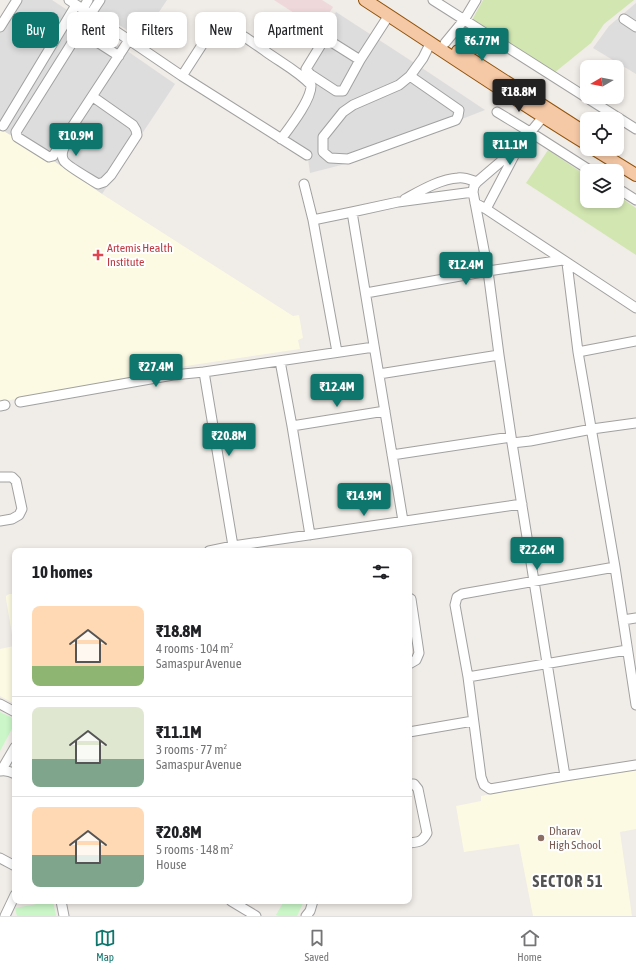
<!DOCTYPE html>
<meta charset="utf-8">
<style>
:root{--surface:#fff;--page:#f2f2f2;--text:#202124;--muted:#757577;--line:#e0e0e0;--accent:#0f766e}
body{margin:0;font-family:"Asap Condensed",sans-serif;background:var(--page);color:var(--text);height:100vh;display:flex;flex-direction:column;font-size:15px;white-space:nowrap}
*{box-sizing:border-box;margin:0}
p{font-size:13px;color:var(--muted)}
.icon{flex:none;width:22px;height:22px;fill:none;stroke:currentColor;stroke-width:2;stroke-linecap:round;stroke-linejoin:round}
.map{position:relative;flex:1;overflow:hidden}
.panel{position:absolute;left:12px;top:548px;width:400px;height:356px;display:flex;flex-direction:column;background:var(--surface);border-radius:8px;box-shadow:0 2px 6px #0003}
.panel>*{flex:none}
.banner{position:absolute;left:12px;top:12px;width:400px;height:36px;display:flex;gap:8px}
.needle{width:26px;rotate:260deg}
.controls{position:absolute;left:580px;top:60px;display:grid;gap:8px}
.controls a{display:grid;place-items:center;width:44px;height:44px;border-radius:8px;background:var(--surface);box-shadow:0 2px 6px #0003;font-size:20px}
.price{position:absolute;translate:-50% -34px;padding:0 9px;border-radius:4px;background:var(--accent);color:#fff;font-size:13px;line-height:26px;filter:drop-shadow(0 1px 2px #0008)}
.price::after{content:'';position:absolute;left:50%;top:24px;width:12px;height:9px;margin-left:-6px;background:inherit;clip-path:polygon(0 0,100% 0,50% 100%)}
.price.on{background:#222;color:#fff}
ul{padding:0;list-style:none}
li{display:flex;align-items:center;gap:12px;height:100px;padding:0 20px}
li+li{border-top:1px solid var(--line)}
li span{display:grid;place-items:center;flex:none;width:112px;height:80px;border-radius:8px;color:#555}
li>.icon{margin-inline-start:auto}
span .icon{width:48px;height:48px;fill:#fffc;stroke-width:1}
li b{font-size:17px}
h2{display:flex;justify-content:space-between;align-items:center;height:48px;padding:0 20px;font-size:17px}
.pill{padding:0 14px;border-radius:8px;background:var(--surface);box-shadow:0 2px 6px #0003;font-size:14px;line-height:36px}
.pill.on{background:var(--accent);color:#fff}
.menu{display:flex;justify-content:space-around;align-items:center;height:56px;border-top:1px solid var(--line);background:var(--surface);font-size:11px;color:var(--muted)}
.menu a{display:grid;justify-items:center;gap:2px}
.menu .on{color:var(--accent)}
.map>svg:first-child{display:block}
.residential{fill:#dedddd}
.commercial{fill:#efd8da}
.education{fill:#fdfae3}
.grass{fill:#d2e6b1}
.park{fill:#caf6c8}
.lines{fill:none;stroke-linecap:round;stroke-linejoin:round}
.minor-casing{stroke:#a1a1a1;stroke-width:11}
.major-casing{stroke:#91530b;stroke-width:14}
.minor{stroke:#fff;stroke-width:9}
.major{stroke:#f6c9a6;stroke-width:12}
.health-dot{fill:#e0444e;stroke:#fff;stroke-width:1.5}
.education-dot{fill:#8d6e63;stroke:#fff;stroke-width:1.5}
.labels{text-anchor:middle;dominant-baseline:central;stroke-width:4;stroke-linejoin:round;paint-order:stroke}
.health-label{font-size:12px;fill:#be3a42;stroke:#fff;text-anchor:start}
.education-label{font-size:12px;fill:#785e54;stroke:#fff;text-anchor:start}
.district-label{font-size:16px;font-weight:bold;letter-spacing:1px;fill:#535353;stroke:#fff}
</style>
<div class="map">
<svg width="636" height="916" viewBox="0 0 636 916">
<rect width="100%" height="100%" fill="#f0ece7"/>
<path class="residential" d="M21 0H52L81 19 175 84 102 194 52 160 0 129V33Z
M80 0H167L141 39Z
M636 3V74L593 48 609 26Z
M336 12 413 62 485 110 349 163 310 173 308 159 285 138 318 84 299 70Z"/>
<path class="commercial" d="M274 0H322L333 7 319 29Z"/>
<path class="education" d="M0 129 52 160 102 194 293 316 299 315 303 338 298 340 300 349 186 366 0 402Z
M9 594H15V704L0 696V649L14 646 6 599V596Z
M636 768V829L620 832 632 916H533L519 844 464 852 456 806 481 801V796Z"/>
<path class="grass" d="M483 0H634L604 24 591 43 554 73 472 20Z
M548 150 587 176V201H617V195L636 208V255L526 183Z"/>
<path class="park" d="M0 712 15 719V723L0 751Z
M53 901 56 916H17L15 908Z
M284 901H304L297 916H279L276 915Z"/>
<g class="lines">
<g class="minor-casing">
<path id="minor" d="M69 0 129 40 182 76 307 155
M100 0 82 27 16 132 17 137 49 157 53 156 129 40
M433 0 636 129
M83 9 88 0
M624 19 636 27
M0 27 17 0
M80 31 119 56
M445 43 464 20 476 0
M360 60 343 91H336L310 74 306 69 325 38 360 60 389 15
M182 76 213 28C218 26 223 25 228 28 241 33 253 43 265 51 280 62 298 71 311 85 312 99 290 127 281 139
M410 76 459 110 458 116 456 120 348 159 330 158 323 152V137L343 112 353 105 399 85 410 76 423 58 431 42
M497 112 530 132 591 171
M543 117 519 146 477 182 474 186 473 192 488 271 499 355 512 443 565 776
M3 126 76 5
M66 144C63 149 60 155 64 161 67 166 92 180 98 184L104 182 111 175 137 135 136 130 133 125 96 99
M304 184 313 220 337 352
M617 188 636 200
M405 199C420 191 440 179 458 178 464 177 471 180 477 182
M475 203 486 209 636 308
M486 209 517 150
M352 212 403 521
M313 220 352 212 398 202 473 192
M567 263 578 352 615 567 636 705
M366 293 488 271 563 260
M578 352 636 341
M280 361 292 426 310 535
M204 372 233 546
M379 374 499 355
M20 402 173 375 204 372 374 347
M0 406 5 405
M292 426 385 411
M512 443 530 441 592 429 636 423
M392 455 511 437
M0 477H12L16 481 22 509 19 515 12 519 0 521
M209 551 233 546 522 504
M615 567 462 594 457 597 455 605 468 677 481 777 484 785 490 789 565 776 636 765
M409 598 411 599 419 653 416 660 409 664
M623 620 636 618
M468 677 627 650
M0 704 15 712
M409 732 473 721
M0 771C6 770 10 771 15 774
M1 771 15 747
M409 784H414L418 789 427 833C422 842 419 842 409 843
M0 858 15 866
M61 901 64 916
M231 901 256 916
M5 916 15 895
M306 916 310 911 313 901"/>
</g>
<g class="major-casing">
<path id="major" d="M365 0C439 48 512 98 587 144
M458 51 587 134
M594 149 636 175"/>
</g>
<use href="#minor" class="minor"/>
<use href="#major" class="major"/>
</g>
<path class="health-dot" d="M96 249h4v4h4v4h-4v4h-4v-4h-4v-4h4z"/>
<circle class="education-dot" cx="541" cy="838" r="4"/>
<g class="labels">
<g class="health-label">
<text x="107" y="248">Artemis Health<tspan x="107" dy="14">Institute</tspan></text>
</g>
<g class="education-label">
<text x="549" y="831">Dharav<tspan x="549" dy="14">High School</tspan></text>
</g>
<g class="district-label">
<text x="568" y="881">SECTOR 51</text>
</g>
</g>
</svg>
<div class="controls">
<a><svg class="needle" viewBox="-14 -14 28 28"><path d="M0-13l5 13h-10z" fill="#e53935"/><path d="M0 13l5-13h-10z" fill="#757577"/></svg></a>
<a><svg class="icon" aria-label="locate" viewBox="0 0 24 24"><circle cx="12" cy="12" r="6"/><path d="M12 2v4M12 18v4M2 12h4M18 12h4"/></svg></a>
<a><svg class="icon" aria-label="layers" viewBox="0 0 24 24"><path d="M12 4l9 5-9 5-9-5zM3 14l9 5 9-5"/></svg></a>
</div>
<b class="price" style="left:482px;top:62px">₹6.77M</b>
<b class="price on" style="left:519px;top:113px">₹18.8M</b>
<b class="price" style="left:76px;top:157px">₹10.9M</b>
<b class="price" style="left:510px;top:166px">₹11.1M</b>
<b class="price" style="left:466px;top:286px">₹12.4M</b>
<b class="price" style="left:156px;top:388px">₹27.4M</b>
<b class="price" style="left:337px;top:408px">₹12.4M</b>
<b class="price" style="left:229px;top:457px">₹20.8M</b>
<b class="price" style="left:364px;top:517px">₹14.9M</b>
<b class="price" style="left:537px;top:571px">₹22.6M</b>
<div class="banner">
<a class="pill on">Buy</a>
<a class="pill">Rent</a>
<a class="pill">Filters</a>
<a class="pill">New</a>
<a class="pill">Apartment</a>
</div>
<section class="panel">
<h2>10 homes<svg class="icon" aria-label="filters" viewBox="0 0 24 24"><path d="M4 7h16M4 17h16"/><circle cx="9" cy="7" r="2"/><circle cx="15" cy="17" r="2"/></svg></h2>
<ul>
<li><span style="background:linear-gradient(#ffd9b3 75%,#8fb573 0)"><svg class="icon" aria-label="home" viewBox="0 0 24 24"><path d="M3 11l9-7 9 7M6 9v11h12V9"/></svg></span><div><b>₹18.8M</b><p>4 rooms · 104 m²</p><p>Samaspur Avenue</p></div></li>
<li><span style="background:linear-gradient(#dfe7d0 65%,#7fa58c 0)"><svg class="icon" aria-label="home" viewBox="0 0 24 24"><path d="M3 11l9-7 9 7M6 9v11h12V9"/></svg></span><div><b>₹11.1M</b><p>3 rooms · 77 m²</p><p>Samaspur Avenue</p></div></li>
<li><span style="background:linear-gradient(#ffd9b3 60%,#7fa58c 0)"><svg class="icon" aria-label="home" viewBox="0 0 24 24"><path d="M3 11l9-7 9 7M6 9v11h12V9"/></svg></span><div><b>₹20.8M</b><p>5 rooms · 148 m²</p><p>House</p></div></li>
</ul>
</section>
</div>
<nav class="menu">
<a class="on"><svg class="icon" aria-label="map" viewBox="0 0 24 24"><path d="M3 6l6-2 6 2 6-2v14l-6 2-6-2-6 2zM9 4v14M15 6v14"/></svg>Map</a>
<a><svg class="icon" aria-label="saved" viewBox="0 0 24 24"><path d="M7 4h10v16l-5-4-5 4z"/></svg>Saved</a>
<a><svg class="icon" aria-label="home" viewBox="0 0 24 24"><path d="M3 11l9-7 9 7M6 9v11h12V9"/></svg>Home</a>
</nav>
